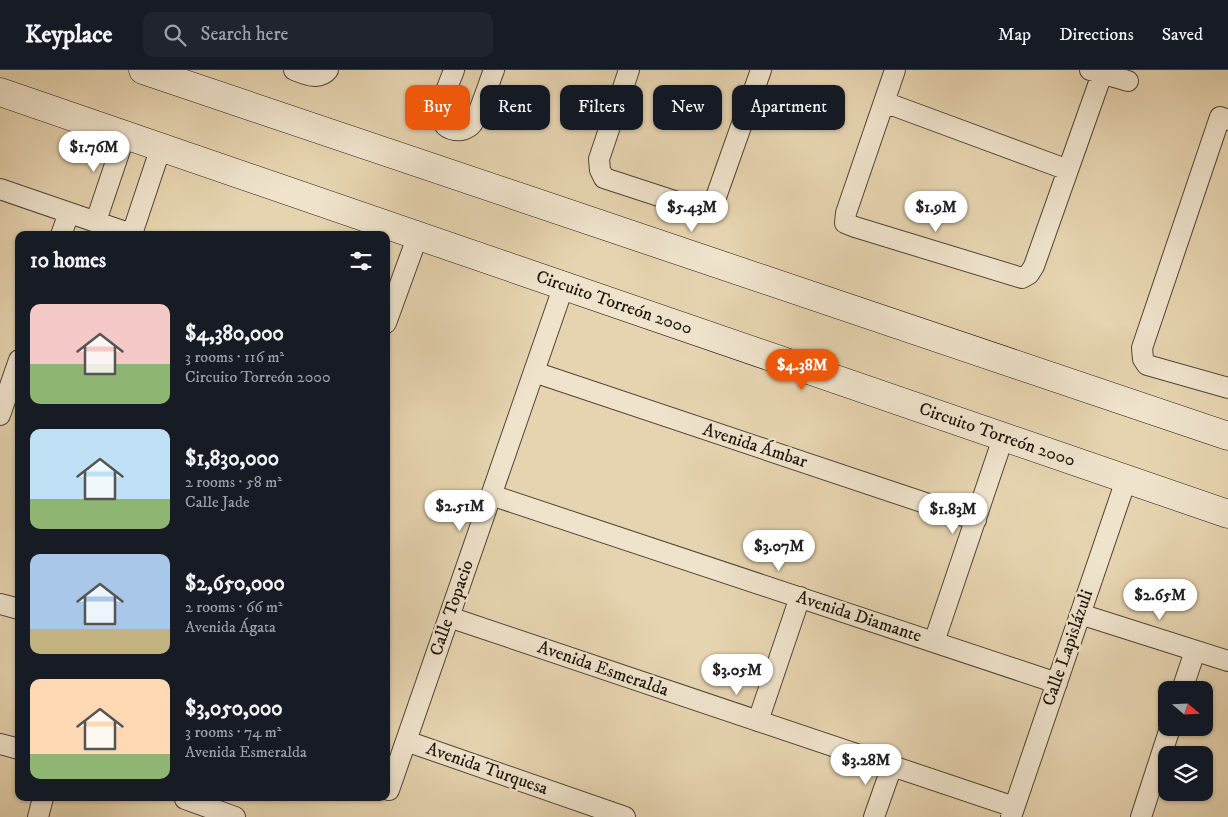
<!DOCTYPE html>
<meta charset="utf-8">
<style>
:root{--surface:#171b24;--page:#20242c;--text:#f1f3f6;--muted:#9ea1a6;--line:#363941;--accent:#ea580c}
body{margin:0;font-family:"IM FELL DW Pica",serif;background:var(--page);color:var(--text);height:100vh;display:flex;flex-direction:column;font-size:19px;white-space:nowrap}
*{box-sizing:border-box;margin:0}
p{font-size:16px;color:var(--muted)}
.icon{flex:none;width:28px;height:28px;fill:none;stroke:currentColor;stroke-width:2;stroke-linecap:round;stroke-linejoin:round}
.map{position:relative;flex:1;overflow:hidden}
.sheet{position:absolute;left:15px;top:161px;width:375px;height:570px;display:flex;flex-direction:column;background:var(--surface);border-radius:10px;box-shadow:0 1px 4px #0004}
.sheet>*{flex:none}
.top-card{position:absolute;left:405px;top:15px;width:475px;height:45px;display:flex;gap:10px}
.needle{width:32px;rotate:109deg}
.controls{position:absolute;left:1158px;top:611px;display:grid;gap:10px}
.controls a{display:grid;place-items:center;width:55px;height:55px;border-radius:10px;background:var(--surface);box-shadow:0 1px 4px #0004;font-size:25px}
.price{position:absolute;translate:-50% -42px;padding:0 11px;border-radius:18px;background:#fff;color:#222;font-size:16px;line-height:32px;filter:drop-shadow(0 1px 2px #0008)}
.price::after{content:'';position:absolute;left:50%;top:30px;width:15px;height:11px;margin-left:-8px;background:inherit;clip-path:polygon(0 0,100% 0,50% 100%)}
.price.selected{background:var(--accent);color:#fff}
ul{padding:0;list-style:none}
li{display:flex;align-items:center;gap:15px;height:125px;padding:0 15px}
li span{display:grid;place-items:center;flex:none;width:140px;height:100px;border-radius:10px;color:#555}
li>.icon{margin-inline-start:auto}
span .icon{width:60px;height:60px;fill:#fffc;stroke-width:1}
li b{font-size:21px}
h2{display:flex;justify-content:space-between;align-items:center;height:60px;padding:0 15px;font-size:21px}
.chip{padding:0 18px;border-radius:10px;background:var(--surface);box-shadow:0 1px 4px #0004;font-size:18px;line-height:45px}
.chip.selected{background:var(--accent);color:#fff}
header{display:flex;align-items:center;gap:30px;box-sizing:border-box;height:70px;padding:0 25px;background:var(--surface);border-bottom:1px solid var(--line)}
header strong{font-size:24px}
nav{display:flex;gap:28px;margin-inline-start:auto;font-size:18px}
.search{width:350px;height:45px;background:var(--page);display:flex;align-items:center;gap:12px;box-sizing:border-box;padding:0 18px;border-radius:10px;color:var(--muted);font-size:19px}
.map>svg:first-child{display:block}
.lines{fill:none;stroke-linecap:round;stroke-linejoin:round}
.street-casing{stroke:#504534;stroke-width:22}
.secondary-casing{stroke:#1e150b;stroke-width:29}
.street{stroke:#efe3cc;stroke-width:20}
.secondary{stroke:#efe3cc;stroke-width:28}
.labels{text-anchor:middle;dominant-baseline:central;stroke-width:4.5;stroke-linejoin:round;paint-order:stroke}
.street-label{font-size:18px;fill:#1e150b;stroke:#efe3cc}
</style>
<header>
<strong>Keyplace</strong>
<div class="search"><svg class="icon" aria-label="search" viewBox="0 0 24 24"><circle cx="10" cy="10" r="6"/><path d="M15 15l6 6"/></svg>Search here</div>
<nav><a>Map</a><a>Directions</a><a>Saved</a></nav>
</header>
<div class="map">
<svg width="1228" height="747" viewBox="0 0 1228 747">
<rect width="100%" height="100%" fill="#e6d4b0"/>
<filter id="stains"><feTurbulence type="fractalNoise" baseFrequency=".004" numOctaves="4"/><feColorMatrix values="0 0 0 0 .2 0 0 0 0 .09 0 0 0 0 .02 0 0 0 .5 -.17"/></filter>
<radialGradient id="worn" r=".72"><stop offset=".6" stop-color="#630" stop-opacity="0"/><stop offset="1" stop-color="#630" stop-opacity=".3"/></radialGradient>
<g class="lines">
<g class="street-casing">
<path id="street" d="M294 0C305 4 319 11 328 0
M454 0C449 15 427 56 455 60 461 61 468 59 472 54 479 46 489 12 494 0
M629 0 599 89 600 100 604 108 705 141 710 138 716 127 761 0
M895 0 846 143 845 153 855 157 1022 208 1029 204 1034 196 1102 4
M1090 0 1128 11
M884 32 1068 100
M1228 50 1220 47 1142 278 1143 289 1147 295 1228 318
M0 119 134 165
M96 151 125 65
M132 164 161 77
M61 165 69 143
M386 253 418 165
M534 302 976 450
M0 345 19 290
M491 425 1057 613
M0 534 19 539
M1080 544 1228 591
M449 547 1014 737
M934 572 1003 368
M1182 620 1195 581
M758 651 800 527
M406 671 625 747
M0 674 19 679
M389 720 564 215
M185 729 235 747
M38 747 43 728
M874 747 892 696
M1011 747 1126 410
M1141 747 1170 658"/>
</g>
<g class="secondary-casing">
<path id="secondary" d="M143 0 1228 366
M0 22 1228 444"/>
</g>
<use href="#street" class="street"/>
<use href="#secondary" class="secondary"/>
</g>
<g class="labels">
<g class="street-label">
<text transform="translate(614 233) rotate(19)">Circuito Torreón 2000</text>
<text transform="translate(997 365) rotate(19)">Circuito Torreón 2000</text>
<text transform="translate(755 376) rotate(18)">Avenida Ámbar</text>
<text transform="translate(452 538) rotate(-71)">Calle Topacio</text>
<text transform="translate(859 547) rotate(18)">Avenida Diamante</text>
<text transform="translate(1068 578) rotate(-71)">Calle Lapislázuli</text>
<text transform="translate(603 599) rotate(19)">Avenida Esmeralda</text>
<text transform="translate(487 699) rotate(19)">Avenida Turquesa</text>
</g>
</g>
<rect width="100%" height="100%" filter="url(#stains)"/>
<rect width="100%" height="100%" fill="url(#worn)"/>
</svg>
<div class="controls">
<a><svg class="needle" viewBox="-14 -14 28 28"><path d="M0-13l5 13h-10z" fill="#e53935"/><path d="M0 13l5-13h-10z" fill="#9ea1a6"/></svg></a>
<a><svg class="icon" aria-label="layers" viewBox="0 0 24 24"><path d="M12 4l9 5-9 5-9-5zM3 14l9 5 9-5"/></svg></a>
</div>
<b class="price" style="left:94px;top:103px">$1.76M</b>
<b class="price" style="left:692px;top:163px">$5.43M</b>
<b class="price" style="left:936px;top:163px">$1.9M</b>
<b class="price selected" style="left:802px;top:321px">$4.38M</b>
<b class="price" style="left:460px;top:462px">$2.51M</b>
<b class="price" style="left:953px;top:465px">$1.83M</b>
<b class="price" style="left:779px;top:502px">$3.07M</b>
<b class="price" style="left:1160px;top:551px">$2.65M</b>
<b class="price" style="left:737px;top:626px">$3.05M</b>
<b class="price" style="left:866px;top:716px">$3.28M</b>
<div class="top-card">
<a class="chip selected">Buy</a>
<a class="chip">Rent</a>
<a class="chip">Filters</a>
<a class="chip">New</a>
<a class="chip">Apartment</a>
</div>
<section class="sheet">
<h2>10 homes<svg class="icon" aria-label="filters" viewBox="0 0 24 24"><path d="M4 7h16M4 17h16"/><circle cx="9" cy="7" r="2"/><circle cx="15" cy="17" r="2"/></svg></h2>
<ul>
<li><span style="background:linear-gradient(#f6c9c9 60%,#8fb573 0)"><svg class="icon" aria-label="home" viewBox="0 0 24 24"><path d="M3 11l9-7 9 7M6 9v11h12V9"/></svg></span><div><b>$4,380,000</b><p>3 rooms · 116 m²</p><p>Circuito Torreón 2000</p></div></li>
<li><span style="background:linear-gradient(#bfe0f5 70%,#8fb573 0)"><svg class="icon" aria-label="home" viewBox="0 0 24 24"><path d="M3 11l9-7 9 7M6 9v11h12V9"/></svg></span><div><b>$1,830,000</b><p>2 rooms · 58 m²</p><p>Calle Jade</p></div></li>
<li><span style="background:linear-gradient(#a9c7e8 75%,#c2b280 0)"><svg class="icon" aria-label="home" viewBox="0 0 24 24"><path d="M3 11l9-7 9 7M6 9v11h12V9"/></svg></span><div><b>$2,650,000</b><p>2 rooms · 66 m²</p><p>Avenida Ágata</p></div></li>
<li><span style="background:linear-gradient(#ffd9b3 75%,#8fb573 0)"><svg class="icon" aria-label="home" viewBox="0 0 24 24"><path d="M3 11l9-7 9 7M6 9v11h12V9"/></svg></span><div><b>$3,050,000</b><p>3 rooms · 74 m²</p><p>Avenida Esmeralda</p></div></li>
</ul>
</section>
</div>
